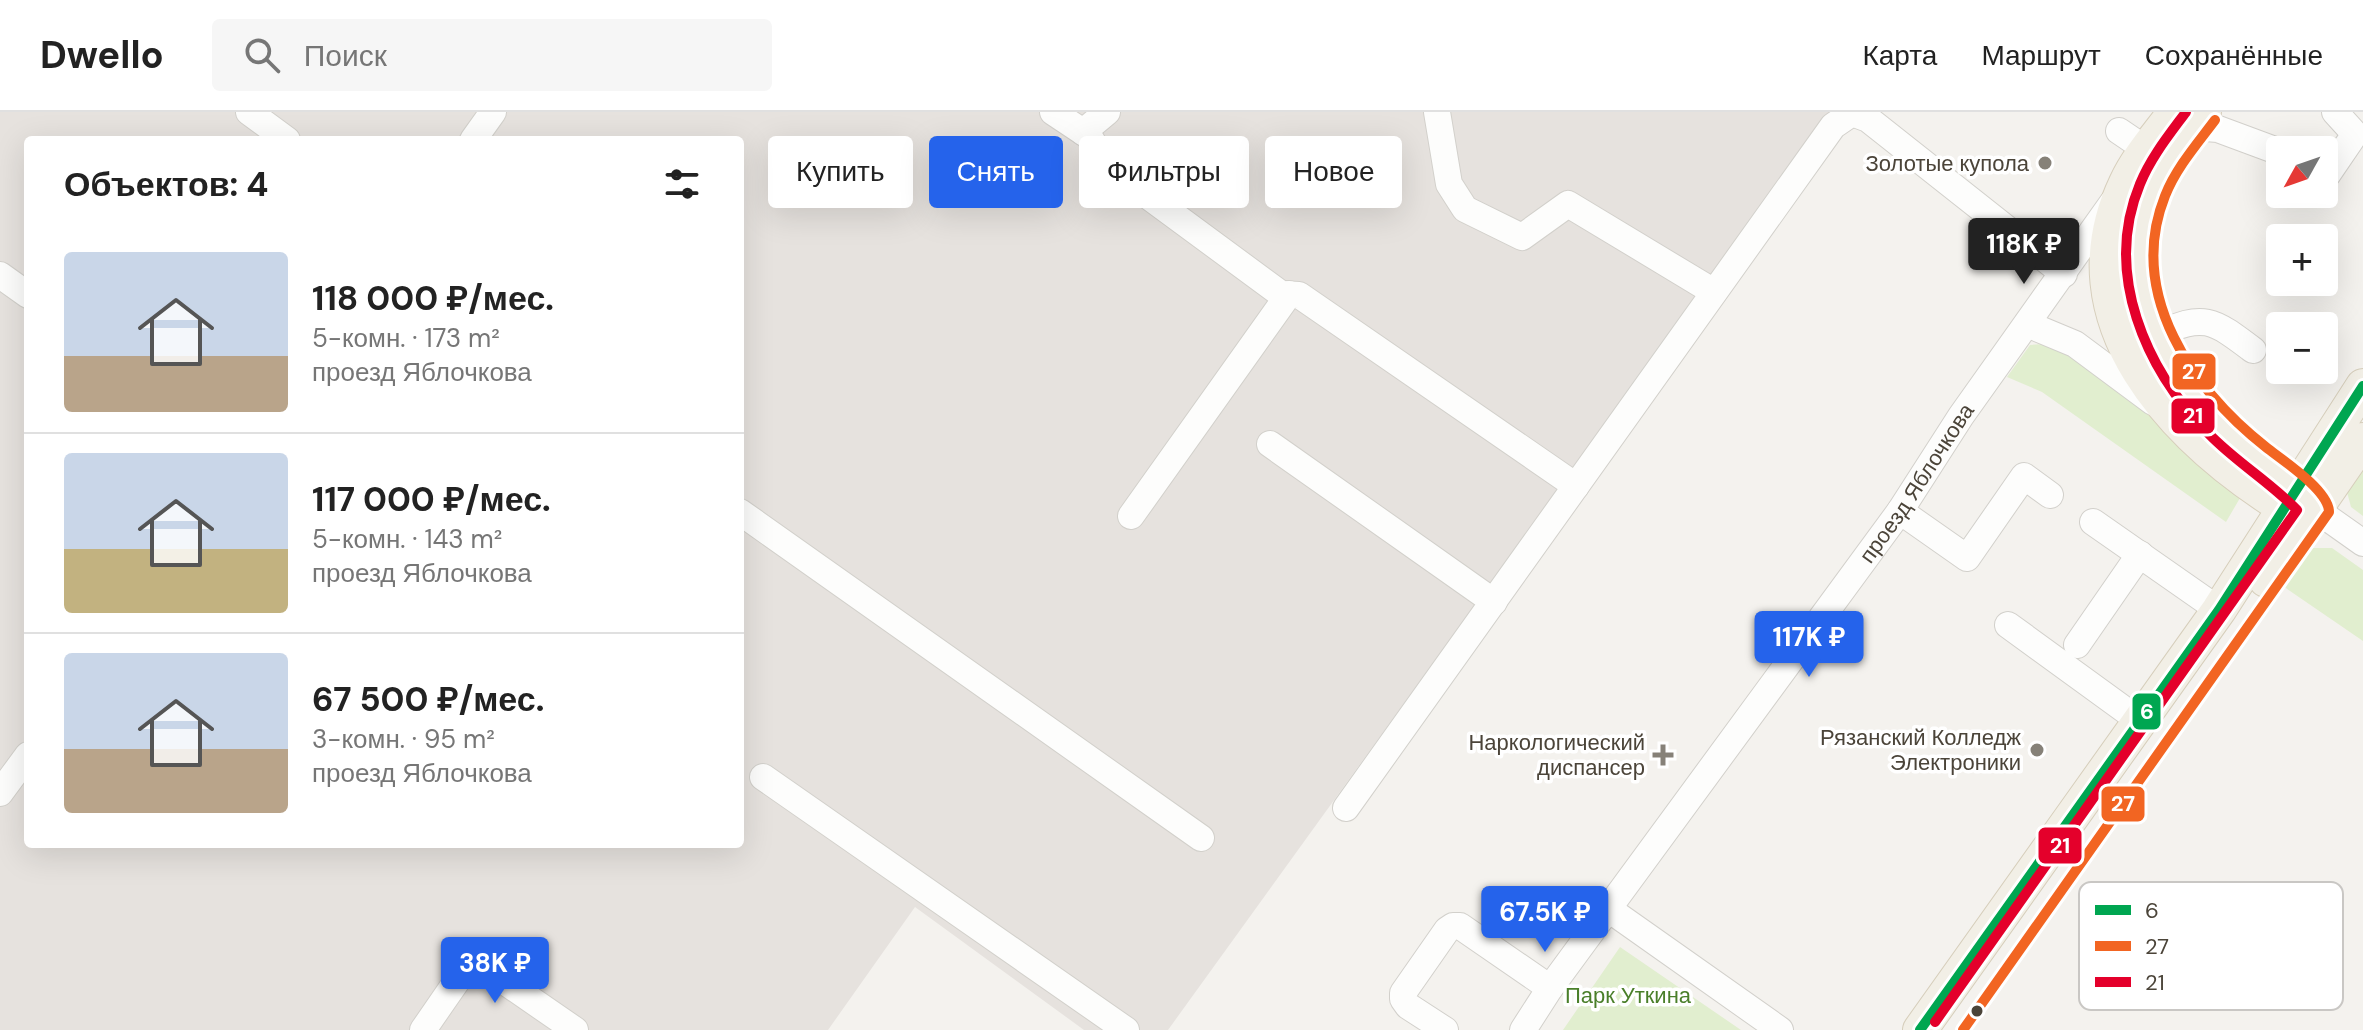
<!DOCTYPE html>
<html lang="ru">
<meta charset="utf-8">
<style>
:root{--surface:#fff;--page:#f6f6f6;--text:#222;--muted:#767676;--line:#e0e0e0;--accent:#2563eb}
body{margin:0;font-family:"DM Sans",sans-serif;background:var(--page);color:var(--text);height:100vh;display:flex;flex-direction:column;font-size:30px;white-space:nowrap}
*{box-sizing:border-box;margin:0}
p{font-size:26px;color:var(--muted)}
.icon{flex:none;width:44px;height:44px;fill:none;stroke:currentColor;stroke-width:2;stroke-linecap:round;stroke-linejoin:round}
.map{position:relative;flex:1;overflow:hidden}
.panel{position:absolute;left:24px;top:24px;width:720px;height:712px;display:flex;flex-direction:column;background:var(--surface);border-radius:8px;box-shadow:0 8px 32px #0002}
.panel>*{flex:none}
.top-card{position:absolute;left:768px;top:24px;width:760px;height:72px;display:flex;gap:16px}
.needle{width:52px;rotate:230deg}
.fabs{position:absolute;left:2266px;top:24px;display:grid;gap:16px}
.fabs a{display:grid;place-items:center;width:72px;height:72px;border-radius:8px;background:var(--surface);box-shadow:0 8px 32px #0002;font-size:40px}
.price{position:absolute;translate:-50% -68px;padding:0 18px;border-radius:8px;background:var(--accent);color:#fff;font-size:26px;line-height:52px;filter:drop-shadow(0 2px 4px #0008)}
.price::after{content:'';position:absolute;left:50%;top:48px;width:24px;height:18px;margin-left:-12px;background:inherit;clip-path:polygon(0 0,100% 0,50% 100%)}
.price.on{background:#222;color:#fff}
ul{padding:0;list-style:none}
li{display:flex;align-items:center;gap:24px;height:200px;padding:0 40px}
li+li{border-top:2px solid var(--line)}
li span{display:grid;place-items:center;flex:none;width:224px;height:160px;border-radius:8px;color:#555}
li>.icon{margin-inline-start:auto}
span .icon{width:96px;height:96px;fill:#fffc;stroke-width:1}
li b{font-size:34px}
h2{display:flex;justify-content:space-between;align-items:center;height:96px;padding:0 40px;font-size:34px}
.pill{padding:0 28px;border-radius:8px;background:var(--surface);box-shadow:0 8px 32px #0002;font-size:28px;line-height:72px}
.pill.on{background:var(--accent);color:#fff}
header{display:flex;align-items:center;gap:48px;box-sizing:border-box;height:112px;padding:0 40px;background:var(--surface);border-bottom:2px solid var(--line)}
header strong{font-size:38px}
nav{display:flex;gap:44px;margin-inline-start:auto;font-size:28px}
.search{width:560px;height:72px;background:var(--page);display:flex;align-items:center;gap:20px;box-sizing:border-box;padding:0 28px;border-radius:8px;color:var(--muted);font-size:30px}
.map>svg:first-child{display:block}
.industrial{fill:#e6e2de;fill-rule:evenodd}
.green{fill:#e1eecf}
.lines{fill:none;stroke-linecap:round;stroke-linejoin:round}
.minor-casing{stroke:#d2d0cb;stroke-width:28}
.major-casing{stroke:#d6cebb;stroke-width:36}
.minor{stroke:#fdfdfc;stroke-width:26}
.major{stroke:#f2efe6;stroke-width:34}
.bus-1-casing{stroke:#fff;stroke-width:16}
.bus-2-casing{stroke:#fff;stroke-width:16}
.bus-3-casing{stroke:#fff;stroke-width:16}
.bus-1{stroke:#00a651;stroke-width:10}
.bus-2{stroke:#f26522;stroke-width:10}
.bus-3{stroke:#e4002b;stroke-width:10}
.poi-dot{fill:#868178;stroke:#fff;stroke-width:3}
.bus-dot{fill:#4b4439;stroke:#fff;stroke-width:3}
.labels{text-anchor:middle;dominant-baseline:central;stroke-width:7;stroke-linejoin:round;paint-order:stroke}
.poi-label{font-size:22px;fill:#4b4439;stroke:#fff;text-anchor:end}
.street-label{font-size:22px;fill:#4b4439;stroke:#fff}
.park-label{font-size:22px;fill:#4a7f2a;stroke:#fff}
.key{fill:#fff;stroke:#c9c7c4;stroke-width:2}
.key-label{font-size:22px;fill:#4b4439}
.line-badge{stroke:#fff;stroke-width:3}
.badge-label{font-size:22px;text-anchor:middle;font-weight:bold;fill:#fff}
</style>
<header>
<strong>Dwello</strong>
<div class="search"><svg class="icon" aria-label="search" viewBox="0 0 24 24"><circle cx="10" cy="10" r="6"/><path d="M15 15l6 6"/></svg>Поиск</div>
<nav><a>Карта</a><a>Маршрут</a><a>Сохранённые</a></nav>
</header>
<div class="map">
<svg width="2363" height="918" viewBox="0 0 2363 918">
<rect width="100%" height="100%" fill="#f4f2ee"/>
<path class="industrial" d="M0 0H1831L1168 918H1084L915 795 828 918H0ZM28 28H740V732H28Z"/>
<path class="green" d="M2059 231 2232 370 2240 386 2226 410 2042 280 2007 265 2030 233Z
M2363 348V404L2351 395 2347 380Z
M2313 436H2332L2363 458V529L2277 470 2293 447Z
M1620 835 1741 918H1563Z"/>
<g class="lines">
<g class="minor-casing">
<g id="minor">
<path d="M249 0 287 28"/>
<path d="M1053 0 1089 24 1106 53 1281 182 1299 183 1576 374"/>
<path d="M1437 0 1449 72 1465 97 1522 125 1568 92 1714 180"/>
<path d="M2193 15 2218 17 2280 40"/>
<path d="M2119 19 2147 38"/>
<path d="M1083 20 1107 0"/>
<path d="M473 28 493 0"/>
<path d="M2324 62 2327 63 2355 22 2335 0"/>
<path d="M0 163 28 183"/>
<path d="M2027 212 2075 232 2153 290"/>
<path d="M2157 223C2204 201 2212 207 2253 238"/>
<path d="M1270 332 1494 490"/>
<path d="M2315 397 2363 431"/>
<path d="M1900 399 1967 446 2024 364 2050 383"/>
<path d="M740 400 1201 726"/>
<path d="M1131 404 1289 182"/>
<path d="M2093 410 2219 498"/>
<path d="M2008 513 2140 609"/>
<path d="M2077 533 2140 442"/>
<path d="M763 665 1126 918"/>
<path d="M0 681 28 643"/>
<path d="M1346 696 1833 14 1852 1 1868 7 2064 162"/>
<path d="M1610 798 1780 918"/>
<path d="M423 918 472 847 575 918"/>
<path d="M1445 918 1408 894 1403 887V881L1447 818 1453 814H1460L1550 876"/>
<path id="s1" d="M1523 918 1550 876 1900 399 1961 304 2113 90"/>
</g>
</g>
<g class="major-casing">
<path id="major" d="M2175 0C2159 22 2138 45 2126 71 2060 210 2175 327 2285 396
M2204 0C2184 27 2159 55 2148 88 2121 171 2161 254 2220 313 2249 343 2286 362 2312 393
M2266 468 2363 328
M1920 918 2219 498 2363 274"/>
</g>
<use href="#minor" class="minor"/>
<use href="#major" class="major"/>
<g class="bus-1-casing">
<path id="bus-1" d="M1920 918 2219 498 2363 274"/>
</g>
<g class="bus-2-casing">
<path id="bus-2" d="M1963 918 2329 400C2329 379 2284 349 2267 336 2193 278 2126 182 2165 84 2176 56 2197 32 2215 8"/>
</g>
<g class="bus-3-casing">
<path id="bus-3" d="M1935 910 2297 398C2270 370 2236 350 2209 322 2145 257 2103 161 2140 72 2151 45 2169 23 2186 0"/>
</g>
<use href="#bus-1" class="bus-1"/>
<use href="#bus-2" class="bus-2"/>
<use href="#bus-3" class="bus-3"/>
</g>
<g class="poi-dot">
<circle cx="2045" cy="51" r="8"/>
<circle cx="2037" cy="638" r="8"/>
<path d="M1659 631h8v8h8v8h-8v8h-8v-8h-8v-8h8z"/>
</g>
<circle class="bus-dot" cx="1977" cy="899" r="7"/>
<g class="labels">
<g class="poi-label">
<text x="2029" y="51">Золотые купола</text>
<text x="2021" y="625">Рязанский Колледж<tspan x="2021" dy="25">Электроники</tspan></text>
<text x="1645" y="630">Наркологический<tspan x="1645" dy="25">диспансер</tspan></text>
</g>
<g class="street-label">
<text stroke="none"><textPath href="#s1" startOffset="674">проезд Яблочкова</textPath></text>
</g>
<g class="park-label">
<text x="1628" y="883">Парк Уткина</text>
</g>
</g>
<rect x="2079" y="770" width="264" height="128" rx="12" class="key"/>
<rect x="2095" y="793" width="36" height="10" fill="#00a651"/>
<rect x="2095" y="829" width="36" height="10" fill="#f26522"/>
<rect x="2095" y="865" width="36" height="10" fill="#e4002b"/>
<g class="key-label">
<text x="2145" y="806">6</text>
<text x="2145" y="842">27</text>
<text x="2145" y="878">21</text>
</g>
<g class="line-badge">
<rect x="2171" y="240" width="46" height="39" rx="8" fill="#f26522"/>
<rect x="2170" y="285" width="46" height="38" rx="8" fill="#e4002b"/>
<rect x="2131" y="580" width="31" height="39" rx="8" fill="#00a651"/>
<rect x="2100" y="673" width="46" height="38" rx="8" fill="#f26522"/>
<rect x="2037" y="714" width="46" height="39" rx="8" fill="#e4002b"/>
</g>
<g class="badge-label">
<text x="2194" y="267">27</text>
<text x="2193" y="311">21</text>
<text x="2147" y="607">6</text>
<text x="2123" y="699">27</text>
<text x="2060" y="741">21</text>
</g>
</svg>
<div class="fabs">
<a><svg class="needle" viewBox="-14 -14 28 28"><path d="M0-13l5 13h-10z" fill="#e53935"/><path d="M0 13l5-13h-10z" fill="#767676"/></svg></a>
<a>+</a>
<a>−</a>
</div>
<b class="price on" style="left:2024px;top:174px">118K ₽</b>
<b class="price" style="left:1809px;top:567px">117K ₽</b>
<b class="price" style="left:1545px;top:842px">67.5K ₽</b>
<b class="price" style="left:495px;top:893px">38K ₽</b>
<div class="top-card">
<a class="pill">Купить</a>
<a class="pill on">Снять</a>
<a class="pill">Фильтры</a>
<a class="pill">Новое</a>
</div>
<section class="panel">
<h2>Объектов: 4<svg class="icon" aria-label="filters" viewBox="0 0 24 24"><path d="M4 7h16M4 17h16"/><circle cx="9" cy="7" r="2"/><circle cx="15" cy="17" r="2"/></svg></h2>
<ul>
<li><span style="background:linear-gradient(#c9d6e8 65%,#b9a48a 0)"><svg class="icon" aria-label="home" viewBox="0 0 24 24"><path d="M3 11l9-7 9 7M6 9v11h12V9"/></svg></span><div><b>118 000 ₽/мес.</b><p>5-комн. · 173 m²</p><p>проезд Яблочкова</p></div></li>
<li><span style="background:linear-gradient(#c9d6e8 60%,#c2b280 0)"><svg class="icon" aria-label="home" viewBox="0 0 24 24"><path d="M3 11l9-7 9 7M6 9v11h12V9"/></svg></span><div><b>117 000 ₽/мес.</b><p>5-комн. · 143 m²</p><p>проезд Яблочкова</p></div></li>
<li><span style="background:linear-gradient(#c9d6e8 60%,#b9a48a 0)"><svg class="icon" aria-label="home" viewBox="0 0 24 24"><path d="M3 11l9-7 9 7M6 9v11h12V9"/></svg></span><div><b>67 500 ₽/мес.</b><p>3-комн. · 95 m²</p><p>проезд Яблочкова</p></div></li>
</ul>
</section>
</div>
